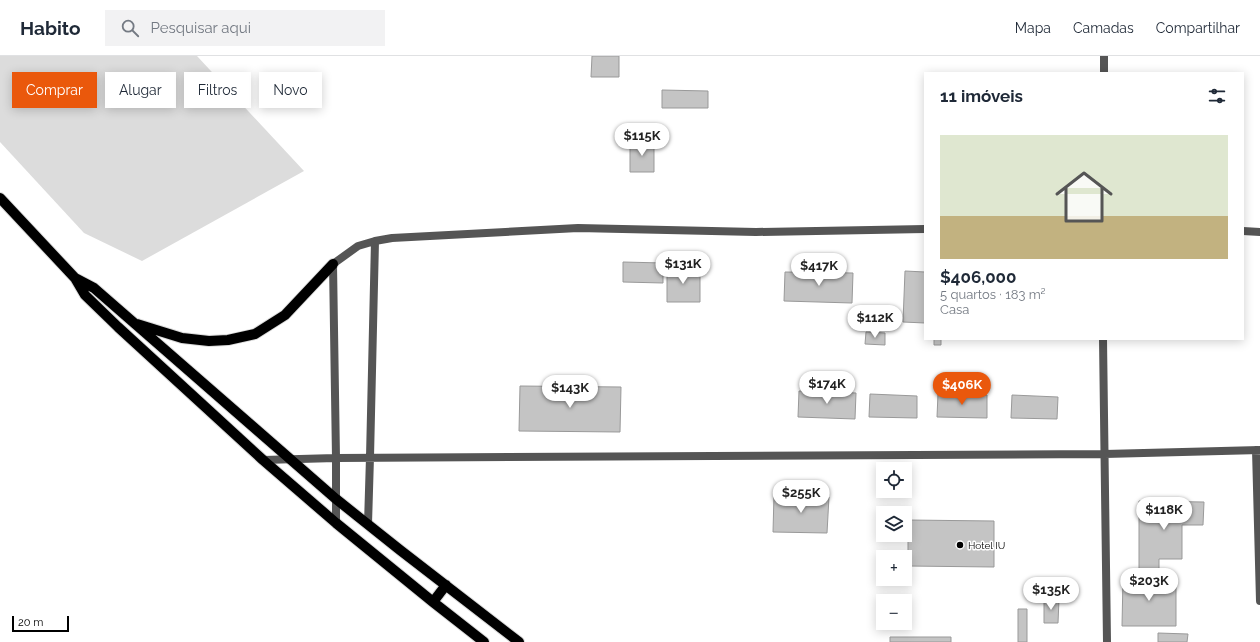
<!DOCTYPE html>
<html lang="pt">
<meta charset="utf-8">
<style>
:root{--surface:#fff;--page:#f2f2f3;--text:#1f2937;--muted:#747a83;--line:#e0e1e3;--accent:#ea580c}
body{margin:0;font-family:Raleway,sans-serif;background:var(--page);color:var(--text);height:100vh;display:flex;flex-direction:column;font-size:15px;white-space:nowrap}
*{box-sizing:border-box;margin:0}
p{font-size:13px;color:var(--muted)}
.icon{flex:none;width:22px;height:22px;fill:none;stroke:currentColor;stroke-width:2;stroke-linecap:round;stroke-linejoin:round}
.map{position:relative;flex:1;overflow:hidden}
.side{position:absolute;left:924px;top:16px;width:320px;height:268px;display:flex;flex-direction:column;background:var(--surface);border-radius:0px;box-shadow:0 2px 10px #0003}
.side>*{flex:none}
.top-card{position:absolute;left:12px;top:16px;width:380px;height:36px;display:flex;gap:8px}
.buttons{position:absolute;left:876px;top:406px;display:grid;gap:8px}
.buttons a{display:grid;place-items:center;width:36px;height:36px;border-radius:0px;background:var(--surface);box-shadow:0 2px 10px #0003;font-size:20px}
.scale{position:absolute;left:12px;bottom:10px;width:57px;box-sizing:border-box;padding-left:4px;border:2px solid #000;border-top:0;font-size:11px;line-height:14px;white-space:nowrap;color:#000;-webkit-text-stroke:3px #fff;paint-order:stroke}
.price{position:absolute;translate:-50% -34px;padding:0 9px;border-radius:14px;background:#fff;color:#222;font-size:13px;line-height:26px;filter:drop-shadow(0 1px 2px #0008)}
.price::after{content:'';position:absolute;left:50%;top:24px;width:12px;height:9px;margin-left:-6px;background:inherit;clip-path:polygon(0 0,100% 0,50% 100%)}
.price.active{background:var(--accent);color:#fff}
ul{padding:0;list-style:none}
li{display:grid;align-content:center;gap:8px;height:212px;padding:0 16px}
li span{display:grid;place-items:center;height:124px;border-radius:0px;color:#555}
li>.icon{margin-inline-start:auto}
span .icon{width:72px;height:72px;fill:#fffc;stroke-width:1}
li b{font-size:17px}
h2{display:flex;justify-content:space-between;align-items:center;height:48px;padding:0 16px;font-size:17px}
.chip{padding:0 14px;border-radius:0px;background:var(--surface);box-shadow:0 2px 10px #0003;font-size:14px;line-height:36px}
.chip.active{background:var(--accent);color:#fff}
header{display:flex;align-items:center;gap:24px;box-sizing:border-box;height:56px;padding:0 20px;background:var(--surface);border-bottom:1px solid var(--line)}
header strong{font-size:19px}
nav{display:flex;gap:22px;margin-inline-start:auto;font-size:14px}
.search{width:280px;height:36px;background:var(--page);display:flex;align-items:center;gap:10px;box-sizing:border-box;padding:0 14px;border-radius:0px;color:var(--muted);font-size:15px}
.map>svg:first-child{display:block}
.green{fill:#dcdcdc}
.building{fill:#c4c4c4;stroke:#999}
.lines{fill:none;stroke-linecap:round;stroke-linejoin:round}
.primary-casing{stroke:#dbdbdb;stroke-width:12}
.minor{stroke:#555;stroke-width:8}
.primary{stroke:#000;stroke-width:10}
.poi-dot{fill:#000;stroke:#fff;stroke-width:1.5}
.labels{text-anchor:middle;dominant-baseline:central;stroke-width:3;stroke-linejoin:round;paint-order:stroke}
.poi-label{font-size:10px;fill:#000;stroke:#fff;text-anchor:start}
</style>
<header>
<strong>Habito</strong>
<div class="search"><svg class="icon" aria-label="search" viewBox="0 0 24 24"><circle cx="10" cy="10" r="6"/><path d="M15 15l6 6"/></svg>Pesquisar aqui</div>
<nav><a>Mapa</a><a>Camadas</a><a>Compartilhar</a></nav>
</header>
<div class="map">
<svg width="1260" height="586" viewBox="0 0 1260 586">
<rect width="100%" height="100%" fill="#fff"/>
<path class="green" d="M0 0H197L304 115 142 205 84 177 0 86Z"/>
<path class="building" d="M592 0H619V21H591Z
M662 34 708 35V52H662Z
M630 86 654 87V116H630Z
M623 206 663 207V227L623 226Z
M667 211 700 212V246H667Z
M905 215 925 216V267L903 266Z
M785 216 853 217 852 247 784 245Z
M866 276 885 277V289L865 288Z
M934 283H941V289H934Z
M520 330 621 331 620 376 519 375Z
M799 335 856 337 855 363 798 361Z
M870 338 917 340V362L869 361Z
M938 338 987 339V362L937 361Z
M1012 339 1058 341 1057 363 1011 362Z
M774 439 829 441 827 477 773 476Z
M1139 445 1204 446 1203 469H1182V503H1159V518H1139Z
M908 464 994 465V511L908 510Z
M1123 522 1176 523V570H1122Z
M1044 543H1059L1058 567H1044Z
M1018 553H1027V586H1018Z
M1158 577 1188 578 1187 586H1158Z
M890 581H951V586H890Z"/>
<g class="lines">
<g class="primary-casing">
<path id="primary" d="M0 142 75 222 85 239 118 271 263 404 336 467 433 546 484 586
M75 222 94 232 336 443 400 494 519 586
M137 268 182 282 209 285 228 284 255 278 285 259 333 208
M433 546 446 529"/>
</g>
<path class="minor" d="M1104 17V0
M1243 175 1260 176
M1103 283 1107 586
M1256 394 1260 545
M263 404 336 402 1105 398 1260 394
M336 467V402L333 208 358 190 375 185 392 182 578 172 756 176 925 173
M368 468 370 401 375 185"/>
<use href="#primary" class="primary"/>
</g>
<circle class="poi-dot" cx="960" cy="489" r="4"/>
<g class="labels">
<g class="poi-label">
<text x="968" y="489">Hotel IU</text>
</g>
</g>
</svg>
<div class="buttons">
<a><svg class="icon" aria-label="locate" viewBox="0 0 24 24"><circle cx="12" cy="12" r="6"/><path d="M12 2v4M12 18v4M2 12h4M18 12h4"/></svg></a>
<a><svg class="icon" aria-label="layers" viewBox="0 0 24 24"><path d="M12 4l9 5-9 5-9-5zM3 14l9 5 9-5"/></svg></a>
<a>+</a>
<a>−</a>
</div>
<div class="scale">20 m</div>
<b class="price" style="left:642px;top:101px">$115K</b>
<b class="price" style="left:683px;top:229px">$131K</b>
<b class="price" style="left:819px;top:231px">$417K</b>
<b class="price" style="left:875px;top:283px">$112K</b>
<b class="price" style="left:827px;top:349px">$174K</b>
<b class="price active" style="left:962px;top:350px">$406K</b>
<b class="price" style="left:570px;top:353px">$143K</b>
<b class="price" style="left:801px;top:458px">$255K</b>
<b class="price" style="left:1164px;top:475px">$118K</b>
<b class="price" style="left:1149px;top:546px">$203K</b>
<b class="price" style="left:1051px;top:555px">$135K</b>
<div class="top-card">
<a class="chip active">Comprar</a>
<a class="chip">Alugar</a>
<a class="chip">Filtros</a>
<a class="chip">Novo</a>
</div>
<section class="side">
<h2>11 imóveis<svg class="icon" aria-label="filters" viewBox="0 0 24 24"><path d="M4 7h16M4 17h16"/><circle cx="9" cy="7" r="2"/><circle cx="15" cy="17" r="2"/></svg></h2>
<ul>
<li><span style="background:linear-gradient(#dfe7d0 65%,#c2b280 0)"><svg class="icon" aria-label="home" viewBox="0 0 24 24"><path d="M3 11l9-7 9 7M6 9v11h12V9"/></svg></span><div><b>$406,000</b><p>5 quartos · 183 m²</p><p>Casa</p></div></li>
</ul>
</section>
</div>
